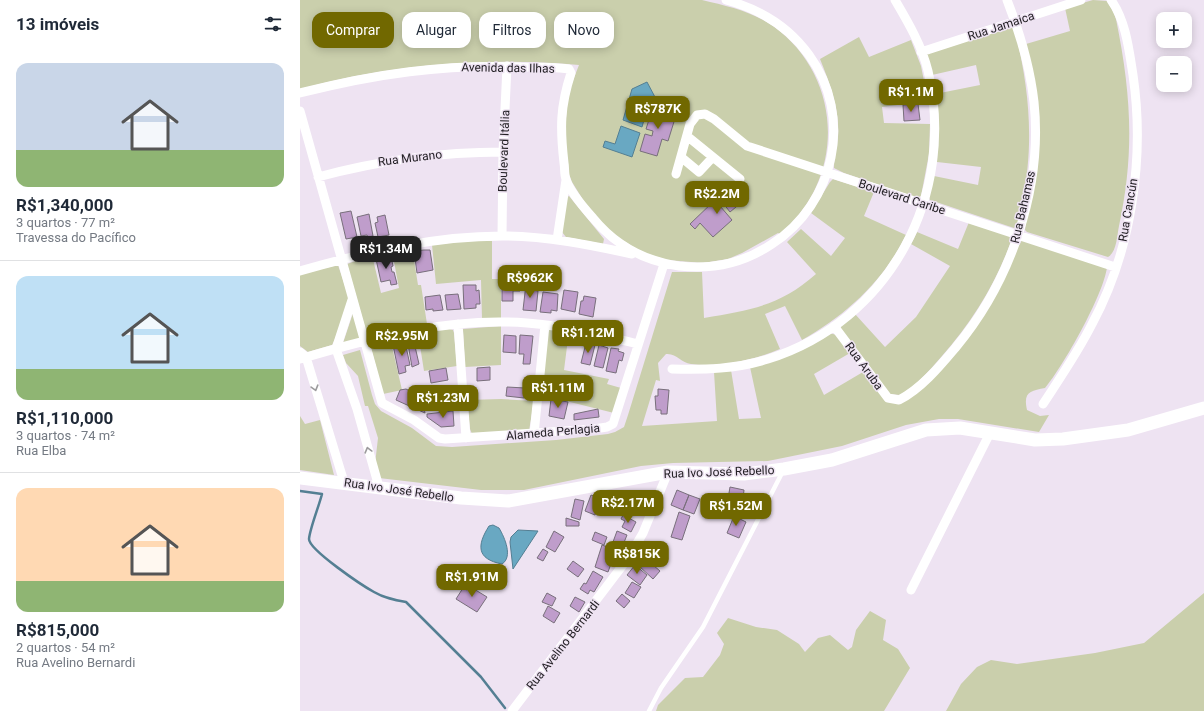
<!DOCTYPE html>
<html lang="pt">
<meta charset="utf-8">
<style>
:root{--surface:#fff;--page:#f2f2f3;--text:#1f2937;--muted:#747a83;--line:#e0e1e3;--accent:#716800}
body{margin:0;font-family:Roboto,sans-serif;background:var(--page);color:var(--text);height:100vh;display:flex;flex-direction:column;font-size:15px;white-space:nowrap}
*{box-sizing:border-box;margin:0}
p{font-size:13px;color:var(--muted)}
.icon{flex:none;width:22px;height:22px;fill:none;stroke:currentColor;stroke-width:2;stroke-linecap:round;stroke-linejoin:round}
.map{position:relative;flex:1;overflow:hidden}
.panel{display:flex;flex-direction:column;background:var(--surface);width:300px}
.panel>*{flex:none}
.banner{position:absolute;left:12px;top:12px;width:380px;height:36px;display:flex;gap:8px}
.tools{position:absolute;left:856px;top:12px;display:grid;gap:8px}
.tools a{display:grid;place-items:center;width:36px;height:36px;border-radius:8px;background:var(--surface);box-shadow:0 2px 10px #0003;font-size:20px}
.price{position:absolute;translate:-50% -34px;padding:0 9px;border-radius:8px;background:var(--accent);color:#fff;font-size:13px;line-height:26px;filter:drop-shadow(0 1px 2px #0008)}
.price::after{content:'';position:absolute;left:50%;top:24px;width:12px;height:9px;margin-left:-6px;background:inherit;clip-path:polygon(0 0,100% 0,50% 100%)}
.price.on{background:#222;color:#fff}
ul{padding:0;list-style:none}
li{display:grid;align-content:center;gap:8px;height:212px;padding:0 16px}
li+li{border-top:1px solid var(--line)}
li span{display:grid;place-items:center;height:124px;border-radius:12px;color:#555}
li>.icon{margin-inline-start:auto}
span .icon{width:72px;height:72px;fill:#fffc;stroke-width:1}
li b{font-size:17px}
h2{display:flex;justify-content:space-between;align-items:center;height:48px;padding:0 16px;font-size:17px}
.pill{padding:0 14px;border-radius:12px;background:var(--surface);box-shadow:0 2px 10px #0003;font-size:14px;line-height:36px}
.pill.on{background:var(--accent);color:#fff}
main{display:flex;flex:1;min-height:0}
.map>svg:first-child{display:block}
.green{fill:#cacfac}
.water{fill:#69a8c2;stroke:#547f93}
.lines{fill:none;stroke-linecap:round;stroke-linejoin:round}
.stream{stroke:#547f93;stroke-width:2.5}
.building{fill:#bf9dcb;stroke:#786f7b}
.lane{stroke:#fff;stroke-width:4.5}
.street{stroke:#fff;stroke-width:9}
.secondary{stroke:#fff;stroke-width:13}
.oneway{stroke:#9c9b9d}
.labels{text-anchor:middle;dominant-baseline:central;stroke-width:3;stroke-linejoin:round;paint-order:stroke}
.street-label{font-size:12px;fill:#232025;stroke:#eee3f2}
</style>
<main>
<section class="panel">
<h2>13 imóveis<svg class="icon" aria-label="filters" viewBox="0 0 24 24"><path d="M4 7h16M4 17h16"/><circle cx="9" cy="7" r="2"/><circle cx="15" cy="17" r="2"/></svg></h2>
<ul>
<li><span style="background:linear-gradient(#c9d6e8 70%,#8fb573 0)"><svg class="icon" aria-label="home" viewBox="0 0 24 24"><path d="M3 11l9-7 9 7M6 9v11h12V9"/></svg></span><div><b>R$1,340,000</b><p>3 quartos · 77 m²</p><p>Travessa do Pacífico</p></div></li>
<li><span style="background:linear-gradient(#bfe0f5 75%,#8fb573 0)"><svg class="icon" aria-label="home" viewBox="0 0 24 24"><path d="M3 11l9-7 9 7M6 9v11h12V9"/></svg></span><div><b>R$1,110,000</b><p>3 quartos · 74 m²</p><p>Rua Elba</p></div></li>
<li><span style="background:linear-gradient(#ffd9b3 75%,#8fb573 0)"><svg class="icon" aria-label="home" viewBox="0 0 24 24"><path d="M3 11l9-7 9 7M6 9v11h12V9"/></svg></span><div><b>R$815,000</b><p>2 quartos · 54 m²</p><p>Rua Avelino Bernardi</p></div></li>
</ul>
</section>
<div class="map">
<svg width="904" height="711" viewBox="0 0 904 711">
<rect width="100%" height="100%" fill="#eee3f2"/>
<path class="green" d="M0 0H402C427 6 451 11 473 26 544 77 546 179 480 234L478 233 442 253 428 259 403 263 367 260 343 253 310 232 285 203 272 182 268 172 264 144 268 93 279 65C182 57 94 64 0 89Z
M793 0 807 1 813 11 816 19C831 93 835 152 819 226 817 235 817 252 808 257L727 232 725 230 736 155 726 44 770 31 765 8Z
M711 27H714C729 86 735 142 722 203 721 211 720 222 714 228L630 200 629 197 634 176 678 185 681 167 637 162 638 139 635 94 680 85 676 65 632 75 627 54Z
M559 37 569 57 611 40 621 66 628 101 582 107 584 123 630 124 629 154 621 196 618 198 544 173 534 168C534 158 537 147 538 137 540 110 530 84 520 59Z
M533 179 574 192 564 216 606 235C583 282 546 315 502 340L485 306 465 314 480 349C454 360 419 368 391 364 381 363 377 353 366 354L358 363 360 381 356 380 342 426 417 421 414 372 431 370 439 419 461 418 450 367 529 333 537 335 550 353 514 374 524 395 563 372 584 398 591 403 654 355 722 240 807 267C804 294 763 367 745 388 730 391 723 392 727 410L740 416 749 415 739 432 658 419H639L606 425 542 446 468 461 373 463 341 466 224 490H181L79 478 75 464 78 438 68 406H65L58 376 46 363 43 355 60 350 72 395 75 404 81 411 112 428 136 446 152 447 256 440 308 434 315 432 324 427 328 415 372 272H402L404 318C450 310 480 306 516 274L487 242 501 229 531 256 545 238 511 213 530 182Z
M269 196 304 239 303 244 266 237 262 232 267 197Z
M669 222 710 235 712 239C696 283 673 321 642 356 630 370 616 386 600 395L589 394 541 329V325L555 314 585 347 616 317 650 266 611 244 617 232 658 249Z
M174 240 192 241V279H201V319H182L181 280 136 284 132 245Z
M112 247 118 285H121L127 324 67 335 47 264 72 255 81 293 99 288 92 251Z
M38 265 49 298 35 339 32 345 8 352 0 346V274Z
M53 313 60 335 59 339 43 343Z
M201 326V365L165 367 163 329Z
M149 329 153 330 154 333 157 366 124 371 118 333Z
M250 329 269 331 264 370 309 379 307 384 321 388 314 413 270 402 241 398 248 332Z
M90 338 102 390 83 394 70 344Z
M201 399 234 401 229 431 172 434 170 429 167 400Z
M0 416 5 424 20 420 34 475 0 470Z
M904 593V711H646L661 684 677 667 691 660 717 664 795 653 844 643Z
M570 611 586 620 583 640 598 649 610 668 584 711H356L358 705 385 678 403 677 420 655 424 644 417 633 428 618 456 627 477 630 499 644 505 652 518 638 530 635 548 650 552 647 556 630Z"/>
<path class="water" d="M347 82 356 99 349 102 342 127 323 120 332 89Z
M321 126 340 133 332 157 303 147 305 141 315 144Z
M193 525 199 528C205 538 213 557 202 564 176 559 177 545 189 526Z
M218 530 238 531 213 569 210 542 211 537Z"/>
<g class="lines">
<path class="stream" d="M0 491 22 494C19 506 10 528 9 539 9 550 63 586 74 592 84 598 95 600 106 602L181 677 205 708"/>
</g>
<path class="building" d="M618 104 620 120 604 121 603 105Z
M353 107 377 112 368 141 362 139 357 156 340 151 345 134 352 136 353 131 346 129Z
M432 190 442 202 430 212 423 203 420 206 432 220 413 237 400 223 395 229 390 224 415 200 418 203Z
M51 211 57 237 46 239 40 213Z
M69 214 73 236 68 237 67 235 61 236 57 217Z
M85 215 89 235 78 237 75 223 78 222 77 217Z
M124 250H130L133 270 117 273 114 251Z
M91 256 93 266 91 267 92 272H94L97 284 91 285 90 280 81 282 76 259Z
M202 280H220V291H213V301H202Z
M226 284 232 286V290L238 291 236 311 223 310Z
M163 285H176V291L179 290 180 304H176V308L164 309Z
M264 290 278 292 275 312 261 309Z
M243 292 258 294 257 311 251 310V313L240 312Z
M158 294 161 309 147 310 145 295Z
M140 295 143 310 133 311V309L126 310 125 297Z
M284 296 296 298 293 317 279 314 281 301H283Z
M204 335 216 336V353L203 352Z
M220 335 233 336 230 364H223L224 354H219Z
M105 342 110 365 105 366 106 372 99 374 93 345Z
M114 342 119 364 112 367 108 344Z
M286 343 295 345 290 365 281 363Z
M299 345 308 348 303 368 294 366Z
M311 348 319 349 318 351 324 353 322 361 319 360 316 373 306 371Z
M190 367V380L177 381V368Z
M146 368 148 380 131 383 129 371Z
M207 387 225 388 224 398 206 396Z
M106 389 118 395 116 401 123 403 125 413 96 400 100 390Z
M358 389 369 390 367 414H361V410H356L355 396H358Z
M251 399 268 402 264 419 249 416Z
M298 409 299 417 274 420V414Z
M153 411 154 426 141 427 127 417V414Z
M430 487 444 490 443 499 457 503 453 513 437 507 439 501 428 499Z
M377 490 389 495 383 510 371 505Z
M328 491H341L340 500H328Z
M291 495 301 499 295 515 285 511Z
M389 495 400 499 394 514 383 510Z
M275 499 284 501 280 520 271 517Z
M379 512 390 516 382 540 371 537Z
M323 515 336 522 331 532 322 527 325 521 321 519Z
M434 516 446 522 439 538 427 533Z
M266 518 279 522V526H266Z
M254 531 264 537 255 552 246 547Z
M317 531 327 535 323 545 313 542Z
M295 532 307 537 304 545 292 540Z
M302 545 316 550 308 572 295 567Z
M243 549 248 552 243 561 237 558Z
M346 559 360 571 353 579 339 566Z
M273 561 284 569 278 577 267 569Z
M335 565 347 575 340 585 327 575Z
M293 571 303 577 294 592 290 590 288 594 280 589 284 583 286 584Z
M332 582 341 587 334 598 325 593Z
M169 586 187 597 177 612 156 599 163 588 167 590Z
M247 593 256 598 252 606 242 602Z
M322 594 330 601 324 608 316 601Z
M275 597 285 602 279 612 270 606Z
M248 606 260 613 254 623 243 616Z"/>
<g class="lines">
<path class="lane" d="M349 711 361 688 403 627 483 471"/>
<path class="street" d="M621 52 781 0
M0 93C75 74 143 64 221 67 237 67 253 67 269 69L271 73C260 107 260 128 264 163 265 168 264 174 266 179 269 191 285 209 293 218 315 245 345 261 379 266 413 270 444 263 472 244 535 203 554 117 509 55 489 27 459 9 426 0
M0 111 82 403 114 420 139 438 145 439 294 429 307 427 313 424 364 264
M387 136 440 179
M381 157 399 172 413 157
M376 174 390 124 397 115 405 114 414 119 447 146 815 267
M18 177C81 160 138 152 203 152
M202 236 203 152 207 66
M257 240 266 180
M0 271C66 252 133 236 203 236 246 236 290 245 332 254
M52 300 36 349 57 409 79 487
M158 324 166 438
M534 326 588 398 599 400C621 389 640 366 656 347 711 281 743 188 734 102 730 67 720 33 707 0
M0 352 6 357 44 482
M0 359C74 337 149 317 227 323 265 326 302 335 338 344
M372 369C405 370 436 369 468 359 590 321 657 194 628 71 622 46 608 22 595 0
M743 404C760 378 778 352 792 324 832 250 845 157 833 75 829 50 826 21 811 0
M234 434 245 325
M611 590 690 433
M212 711 329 557 343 533 368 472"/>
<path class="secondary" d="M0 478 161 498 208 501 368 472 444 474 484 469 532 460 626 430 660 428 735 440 763 439 828 430 904 408"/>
</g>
<defs><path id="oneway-chevron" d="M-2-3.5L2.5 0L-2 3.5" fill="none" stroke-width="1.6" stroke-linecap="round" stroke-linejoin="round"/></defs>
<g class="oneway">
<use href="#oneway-chevron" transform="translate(15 388) rotate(74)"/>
<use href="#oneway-chevron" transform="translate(68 450) rotate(-105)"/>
</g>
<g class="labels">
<g class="street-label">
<text transform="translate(701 26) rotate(-18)">Rua Jamaica</text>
<text transform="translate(208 68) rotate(1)">Avenida das Ilhas</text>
<text transform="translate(204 151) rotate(-88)">Boulevard Itália</text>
<text transform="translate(110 158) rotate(-7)">Rua Murano</text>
<text transform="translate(602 197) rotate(18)">Boulevard Caribe</text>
<text transform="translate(723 207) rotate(-77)">Rua Bahamas</text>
<text transform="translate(828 210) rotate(-80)">Rua Cancún</text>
<text transform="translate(564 366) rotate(54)">Rua Aruba</text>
<text transform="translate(253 432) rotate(-5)">Alameda Perlagia</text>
<text transform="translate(419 472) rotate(-2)">Rua Ivo José Rebello</text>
<text transform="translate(99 490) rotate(8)">Rua Ivo José Rebello</text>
<text transform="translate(263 645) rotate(-52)">Rua Avelino Bernardi</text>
</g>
</g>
</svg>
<div class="tools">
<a>+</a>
<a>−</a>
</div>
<b class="price" style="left:611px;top:113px">R$1.1M</b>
<b class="price" style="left:358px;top:130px">R$787K</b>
<b class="price" style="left:417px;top:215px">R$2.2M</b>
<b class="price on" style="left:86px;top:270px">R$1.34M</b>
<b class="price" style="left:230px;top:299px">R$962K</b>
<b class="price" style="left:288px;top:354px">R$1.12M</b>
<b class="price" style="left:102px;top:357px">R$2.95M</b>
<b class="price" style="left:258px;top:409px">R$1.11M</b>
<b class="price" style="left:143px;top:419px">R$1.23M</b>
<b class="price" style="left:328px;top:524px">R$2.17M</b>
<b class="price" style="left:436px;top:527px">R$1.52M</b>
<b class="price" style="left:337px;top:575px">R$815K</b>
<b class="price" style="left:172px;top:598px">R$1.91M</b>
<div class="banner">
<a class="pill on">Comprar</a>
<a class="pill">Alugar</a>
<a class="pill">Filtros</a>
<a class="pill">Novo</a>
</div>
</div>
</main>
